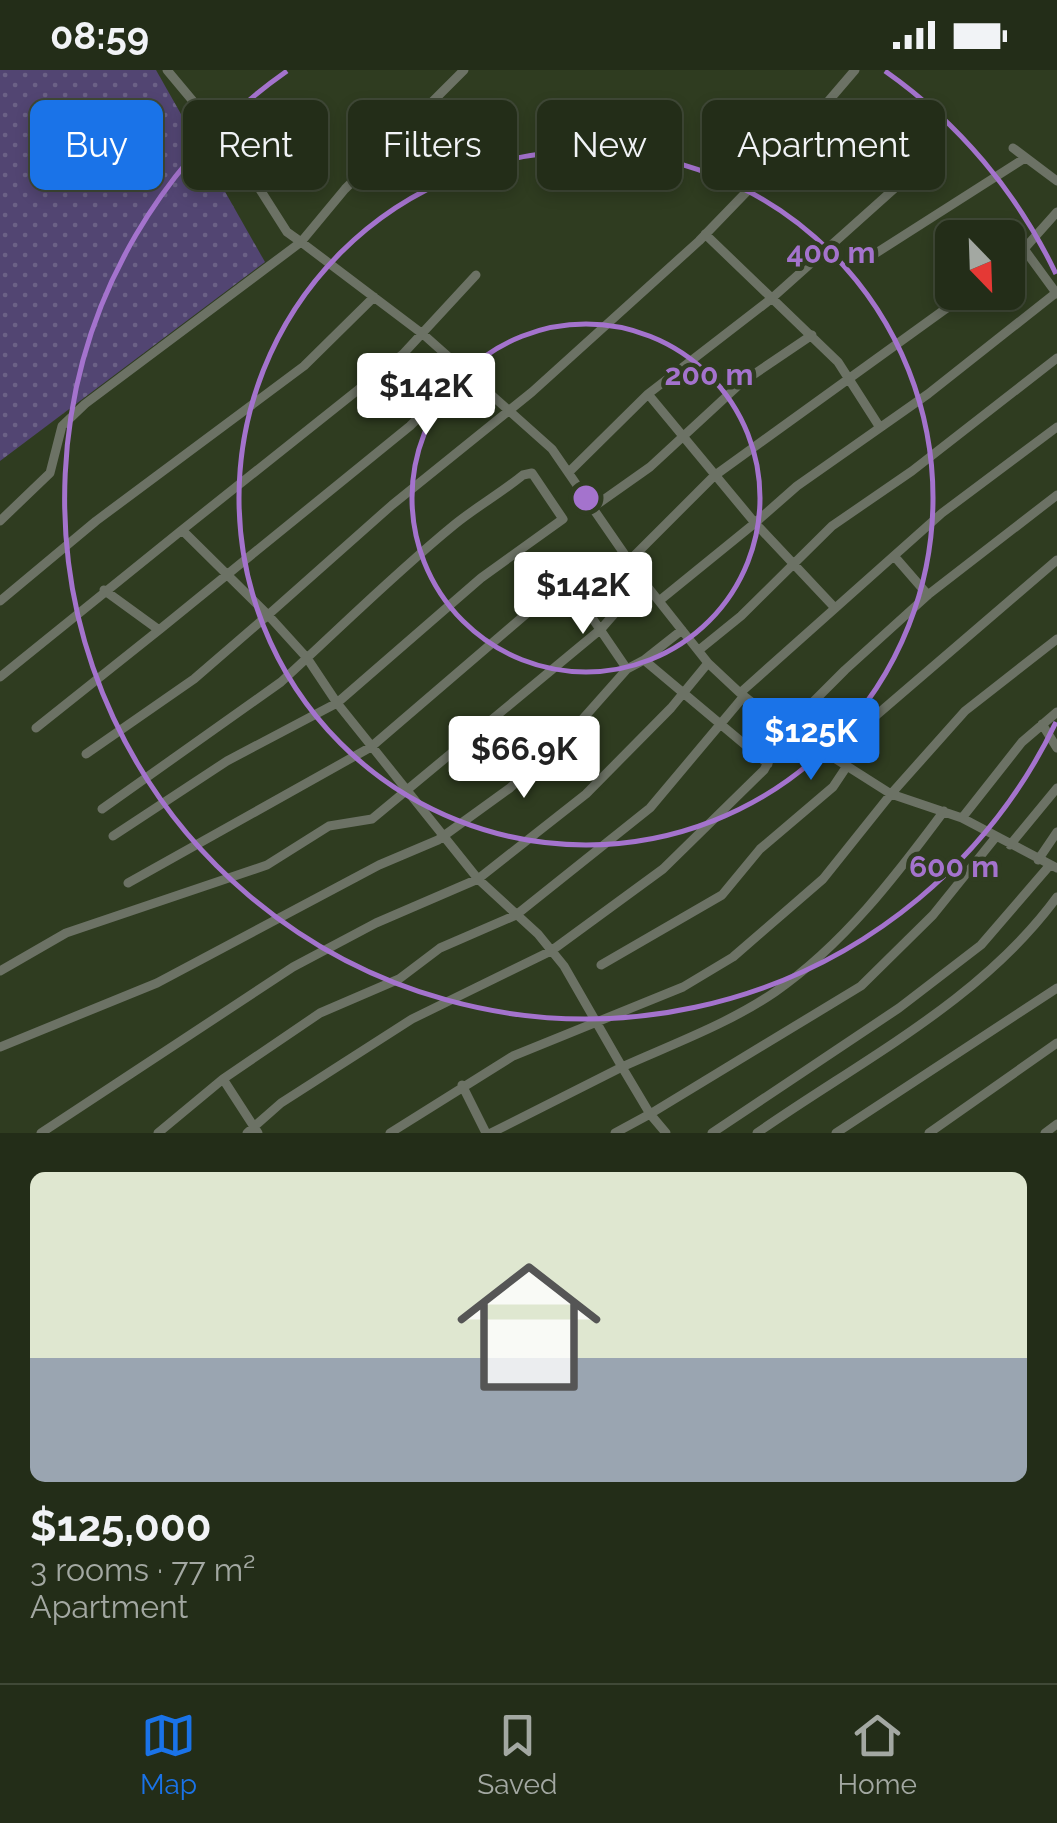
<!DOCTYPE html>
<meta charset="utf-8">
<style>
:root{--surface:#232d18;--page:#2b3521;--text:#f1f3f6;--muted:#a3a8a2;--line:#404937;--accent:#1a73e8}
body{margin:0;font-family:Raleway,sans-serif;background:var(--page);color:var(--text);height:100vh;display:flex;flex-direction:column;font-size:38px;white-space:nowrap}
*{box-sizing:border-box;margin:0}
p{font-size:32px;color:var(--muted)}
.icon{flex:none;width:55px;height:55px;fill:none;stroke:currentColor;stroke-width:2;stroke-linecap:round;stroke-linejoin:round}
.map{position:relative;height:1063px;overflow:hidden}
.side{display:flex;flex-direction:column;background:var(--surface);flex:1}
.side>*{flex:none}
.top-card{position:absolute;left:30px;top:30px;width:998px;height:90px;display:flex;gap:20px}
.needle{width:65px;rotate:157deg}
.buttons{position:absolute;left:935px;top:150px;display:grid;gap:20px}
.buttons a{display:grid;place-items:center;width:90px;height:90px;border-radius:15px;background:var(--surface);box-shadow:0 5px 15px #0003,0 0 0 2px var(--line);font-size:50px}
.price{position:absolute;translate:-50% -85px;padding:0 22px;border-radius:10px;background:#fff;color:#222;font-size:32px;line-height:65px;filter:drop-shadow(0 2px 5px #0008)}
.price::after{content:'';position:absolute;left:50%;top:60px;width:30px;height:22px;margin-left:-15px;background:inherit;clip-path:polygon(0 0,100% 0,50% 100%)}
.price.on{background:var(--accent);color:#fff}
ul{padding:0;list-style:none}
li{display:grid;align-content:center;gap:20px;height:530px;padding:0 30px}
li span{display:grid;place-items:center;height:310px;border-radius:15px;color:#555}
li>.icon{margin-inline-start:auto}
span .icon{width:180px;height:180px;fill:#fffc;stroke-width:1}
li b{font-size:42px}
.chip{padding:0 35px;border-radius:15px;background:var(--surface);box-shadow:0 5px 15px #0003,0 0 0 2px var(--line);font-size:35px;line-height:90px}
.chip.on{background:var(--accent);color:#fff}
.status{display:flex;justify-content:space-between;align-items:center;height:70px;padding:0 50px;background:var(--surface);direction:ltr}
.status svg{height:28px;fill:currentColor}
.menu{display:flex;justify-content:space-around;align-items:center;height:140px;border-top:2px solid var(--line);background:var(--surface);font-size:28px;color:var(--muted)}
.menu a{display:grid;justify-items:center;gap:5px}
.menu .on{color:var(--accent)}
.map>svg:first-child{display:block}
.grass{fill:url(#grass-dots)}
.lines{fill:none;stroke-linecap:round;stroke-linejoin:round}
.minor{stroke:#6c7265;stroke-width:9}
.ring{fill:none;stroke:#a473cd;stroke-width:5}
.centre{fill:#a473cd;stroke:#2f3c20;stroke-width:5}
.ring-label{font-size:30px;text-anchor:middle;font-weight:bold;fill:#a473cd;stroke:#2f3c20;stroke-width:9;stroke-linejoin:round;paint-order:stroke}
</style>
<div class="status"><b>08:59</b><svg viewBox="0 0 49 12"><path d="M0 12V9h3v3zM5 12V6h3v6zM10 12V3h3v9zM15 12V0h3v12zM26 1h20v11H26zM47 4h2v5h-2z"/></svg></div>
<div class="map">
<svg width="1057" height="1063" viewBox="0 0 1057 1063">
<defs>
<pattern id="grass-dots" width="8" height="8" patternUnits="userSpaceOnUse" patternTransform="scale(2.5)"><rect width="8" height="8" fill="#524572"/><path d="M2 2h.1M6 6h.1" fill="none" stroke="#6b6186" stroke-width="1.8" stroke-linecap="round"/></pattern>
</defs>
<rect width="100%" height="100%" fill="#2f3c20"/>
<path class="grass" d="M0 0H156L265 192 0 391Z"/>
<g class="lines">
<path class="minor" d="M464 0 345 119 301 172 424 265 552 379 643 511 708 593 740 623 776 651 891 724 962 748 1057 798
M1013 78 1057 111
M705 164 838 292 879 356
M1024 179 1057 142
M873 185 1025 88
M1008 192 1024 179 1057 224
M476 205 403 284 182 460 268 545 392 435 532 322 699 171 783 84 855 0
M648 324 771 229 904 110
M569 402 648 324 755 453 659 531
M592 438 650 397 741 313 812 265
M0 451 50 403 62 356 85 334 301 172 287 162 238 85 167 0
M895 487 928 525
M629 491 714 406 969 222
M104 520 159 560 410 356 465 301
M0 531 96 451 304 296 374 227
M835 538 755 453 797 416 928 324 1057 222
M699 580 741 546 832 456 912 401 1057 288
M644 590 682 560
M0 607 182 460
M740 623 942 443 1057 357
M1042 654 1057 678
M36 658 159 560
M86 684 194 609 268 545 307 588 337 633 481 508 563 449 532 403 523 405C501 423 476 437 454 455 394 504 339 559 281 612L102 739
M830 685 1057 490
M962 748 1022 672 1057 642
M113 766 227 691 337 633 478 809 538 864 564 896 622 997 491 1063
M1010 775 1057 718
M1038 790 1057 762
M128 813 371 677 561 514H569L627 599
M601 895 722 825 760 779 833 717 847 696
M0 901 66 863 267 795 329 756 372 749 601 559 643 511
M0 977 157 913 379 795 438 770 510 718 580 652 627 599 644 590 768 694
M462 1015 486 1063
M41 1063 293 897 376 853 478 809 586 724 671 638 708 593
M158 1063 223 1009
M247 1063 281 1033 412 949 551 881 663 799 764 700 787 658 845 600 929 524 1057 425
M258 1063 223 1009 320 943 399 909 440 878 516 845 650 738 744 626
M390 1063 513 986 683 917 733 887 823 809 891 724 965 641 1057 569
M615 1063 650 1044 622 997C673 974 728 954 775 922 843 875 895 807 944 741
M666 1063 650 1044 861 916 933 845 995 768
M712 1063 899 938 981 875 1050 795
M757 1063C860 991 982 930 1057 827
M836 1063 1057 918
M929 1063 1057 973
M1045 1063 1057 1054"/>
</g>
<g class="ring">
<circle cx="586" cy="428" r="174"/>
<circle cx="586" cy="428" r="347"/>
<path d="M1056 652A521 521 0 1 1 287 1M885 1A521 521 0 0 1 1056 204"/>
</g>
<circle cx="586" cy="428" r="15" class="centre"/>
<g class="ring-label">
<text x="831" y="193">400 m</text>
<text x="709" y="315">200 m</text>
<text x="954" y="807">600 m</text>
</g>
</svg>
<div class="buttons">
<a><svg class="needle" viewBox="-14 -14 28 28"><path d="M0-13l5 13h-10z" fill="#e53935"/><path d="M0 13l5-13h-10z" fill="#a3a8a2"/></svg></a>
</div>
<b class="price" style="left:426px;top:368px">$142K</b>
<b class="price" style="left:583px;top:567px">$142K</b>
<b class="price on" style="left:811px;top:713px">$125K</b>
<b class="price" style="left:524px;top:731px">$66.9K</b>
<div class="top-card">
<a class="chip on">Buy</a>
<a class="chip">Rent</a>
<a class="chip">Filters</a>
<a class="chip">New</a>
<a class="chip">Apartment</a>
</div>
</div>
<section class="side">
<ul>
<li><span style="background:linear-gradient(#dfe7d0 60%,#9aa5b1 0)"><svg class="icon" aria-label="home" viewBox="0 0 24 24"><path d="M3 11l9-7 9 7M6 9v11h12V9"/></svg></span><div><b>$125,000</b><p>3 rooms · 77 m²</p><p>Apartment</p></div></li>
</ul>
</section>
<nav class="menu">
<a class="on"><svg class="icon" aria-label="map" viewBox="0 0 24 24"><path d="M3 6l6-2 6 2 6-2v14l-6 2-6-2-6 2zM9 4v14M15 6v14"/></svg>Map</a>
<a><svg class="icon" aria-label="saved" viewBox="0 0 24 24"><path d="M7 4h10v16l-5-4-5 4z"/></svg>Saved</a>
<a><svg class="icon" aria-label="home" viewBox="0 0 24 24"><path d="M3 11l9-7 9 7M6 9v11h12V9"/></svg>Home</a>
</nav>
